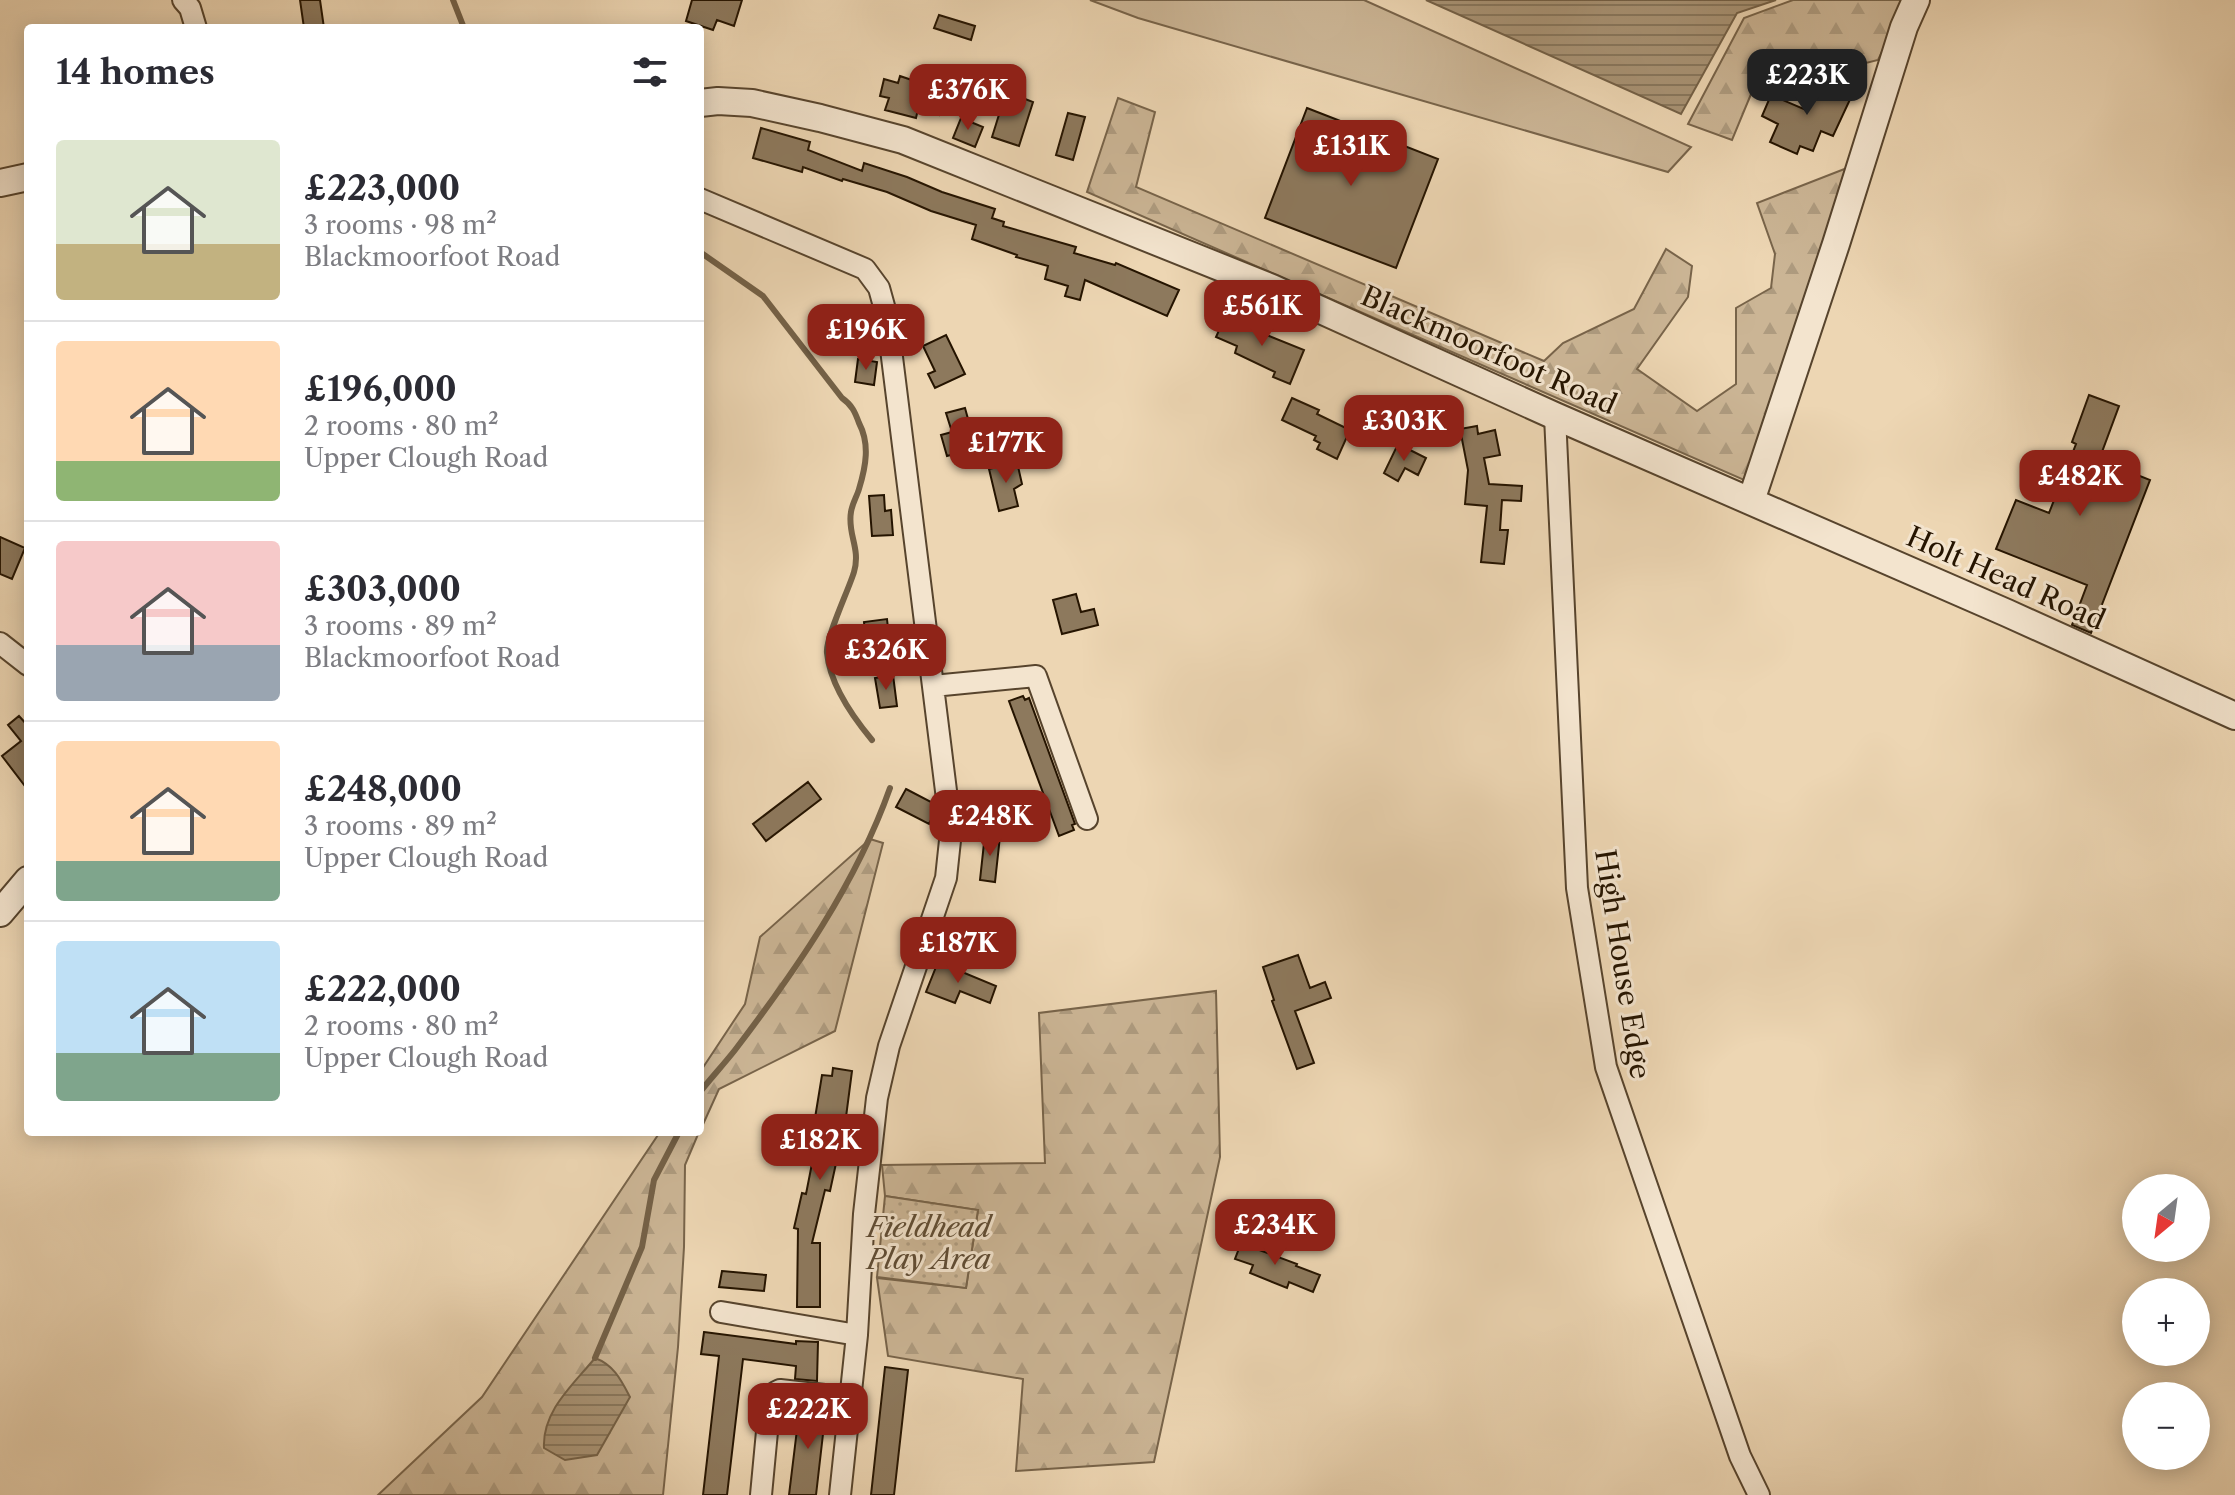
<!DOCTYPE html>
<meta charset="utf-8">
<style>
:root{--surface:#fff;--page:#f7f7f7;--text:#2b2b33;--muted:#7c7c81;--line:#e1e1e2;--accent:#8f2418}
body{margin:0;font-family:"Libre Caslon Text",serif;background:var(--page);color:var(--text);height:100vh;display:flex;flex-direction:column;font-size:30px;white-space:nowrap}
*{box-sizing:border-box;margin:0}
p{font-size:26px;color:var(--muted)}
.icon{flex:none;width:44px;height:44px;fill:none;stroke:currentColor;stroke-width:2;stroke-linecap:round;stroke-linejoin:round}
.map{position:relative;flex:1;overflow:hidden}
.panel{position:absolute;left:24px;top:24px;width:680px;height:1112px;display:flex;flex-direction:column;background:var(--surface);border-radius:8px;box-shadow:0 4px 20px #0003}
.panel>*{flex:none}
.needle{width:52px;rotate:209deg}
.tools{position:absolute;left:2122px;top:1174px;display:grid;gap:16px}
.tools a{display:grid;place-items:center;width:88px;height:88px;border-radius:50%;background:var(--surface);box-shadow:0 4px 20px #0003;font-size:40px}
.price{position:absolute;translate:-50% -68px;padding:0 18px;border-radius:16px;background:var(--accent);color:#fff;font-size:26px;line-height:52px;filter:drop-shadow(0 2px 4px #0008)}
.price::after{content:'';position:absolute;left:50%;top:48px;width:24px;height:18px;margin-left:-12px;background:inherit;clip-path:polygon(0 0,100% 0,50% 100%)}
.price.active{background:#222;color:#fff}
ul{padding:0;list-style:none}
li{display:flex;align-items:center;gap:24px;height:200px;padding:0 32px}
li+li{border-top:2px solid var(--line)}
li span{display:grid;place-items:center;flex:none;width:224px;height:160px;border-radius:8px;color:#555}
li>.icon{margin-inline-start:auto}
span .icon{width:96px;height:96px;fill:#fffc;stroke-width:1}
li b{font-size:34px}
h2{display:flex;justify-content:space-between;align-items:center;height:96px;padding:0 32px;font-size:34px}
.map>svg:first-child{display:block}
.green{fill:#cbb595;stroke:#78644a;stroke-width:2}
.forest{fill:url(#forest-firs);stroke:#78644a;stroke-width:2}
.park{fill:url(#park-dots);stroke:#78644a;stroke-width:2}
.water{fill:url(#water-rules);stroke:#746147;stroke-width:2}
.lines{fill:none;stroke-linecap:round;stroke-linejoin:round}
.stream{stroke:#746147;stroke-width:6}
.building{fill:#8d795d;stroke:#251400;stroke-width:2}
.minor-casing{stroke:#57442d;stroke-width:24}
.tertiary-casing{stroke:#57442d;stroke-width:30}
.minor{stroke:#f3e4ce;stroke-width:20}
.tertiary{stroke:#f3e4ce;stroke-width:26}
.labels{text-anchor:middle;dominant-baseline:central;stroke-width:6;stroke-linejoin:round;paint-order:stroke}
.street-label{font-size:28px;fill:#251400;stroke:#f3e4ce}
.park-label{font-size:28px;font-style:italic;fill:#5f4c34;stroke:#f3e4ce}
</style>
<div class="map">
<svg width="2235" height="1495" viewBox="0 0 2235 1495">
<defs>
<pattern id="forest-firs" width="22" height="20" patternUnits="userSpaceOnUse" patternTransform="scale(2)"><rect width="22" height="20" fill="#cbb595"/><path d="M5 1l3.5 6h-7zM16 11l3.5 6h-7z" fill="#ae9b7f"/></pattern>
<pattern id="park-dots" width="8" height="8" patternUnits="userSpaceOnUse" patternTransform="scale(2)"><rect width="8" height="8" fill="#cbb595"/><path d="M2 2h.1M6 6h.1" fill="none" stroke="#ae9b7f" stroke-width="1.8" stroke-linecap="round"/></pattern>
<pattern id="water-rules" width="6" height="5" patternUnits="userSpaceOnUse" patternTransform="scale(2)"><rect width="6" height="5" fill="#a99476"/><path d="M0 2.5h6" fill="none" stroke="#89785e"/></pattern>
</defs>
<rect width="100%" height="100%" fill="#edd6b3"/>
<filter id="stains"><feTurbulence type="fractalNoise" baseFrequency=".0025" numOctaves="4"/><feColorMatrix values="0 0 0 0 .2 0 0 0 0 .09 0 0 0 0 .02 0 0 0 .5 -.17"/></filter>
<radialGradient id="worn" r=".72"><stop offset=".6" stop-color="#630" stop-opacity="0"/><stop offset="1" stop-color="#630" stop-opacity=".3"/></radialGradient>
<path class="green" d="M1090 0H1364L1691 147 1668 172 1138 18Z"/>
<path class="forest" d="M1793 0H1907L1878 60 1846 68 1793 50 1761 70 1732 140 1688 124 1744 18Z
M1118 98 1155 112 1136 187 1544 361 1563 343 1634 309 1666 249 1692 266 1688 297 1637 369 1697 411 1736 384V308L1771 288 1775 254 1757 203 1847 168 1744 480 1087 192Z
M870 839 883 843 835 1031 719 1089 700 1131V1072L745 1004 760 937Z
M1216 991 1220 1157 1154 1462 1016 1471 1023 1379 888 1356 877 1278 966 1288 978 1210 885 1196 882 1165 1045 1163 1039 1013Z
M660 1132H699L685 1165 684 1247 678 1347 663 1495H378L482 1397Z"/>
<path class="park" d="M885 1196 978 1210 966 1288 877 1277Z"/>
<path class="water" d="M1426 0H1776L1737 13 1681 114Z
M595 1358C614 1365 621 1380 630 1397L597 1455 565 1460 544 1448C542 1411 573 1385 595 1358Z"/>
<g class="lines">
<path class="stream" d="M453 0 464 28
M700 252 763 296 842 398C852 405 855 412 859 423 870 444 866 466 859 489 857 496 852 504 851 512 847 534 861 548 854 572 849 589 825 639 827 653 830 685 852 716 872 740
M700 1092C711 1078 724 1064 735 1050 796 970 856 884 890 788
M595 1358 642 1247 654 1180 679 1132"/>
</g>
<path class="building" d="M300 0H320L324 28H304Z
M692 0H742L734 26 717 20 713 30 686 21Z
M939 15 975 26 971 40 934 28Z
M900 76 941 90 940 95 945 97 939 115 918 109 916 118 885 110 889 98 880 96 884 79 898 83Z
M1821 79 1853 93 1833 136 1821 131 1813 151 1800 146 1797 154 1770 142 1778 124 1762 116 1771 95 1806 110Z
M1020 97 1033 102 1019 146 992 137 1002 105 1016 110Z
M1307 108 1438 159 1396 268 1265 218Z
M1068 113 1085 117 1073 160 1056 155Z
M961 118 983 127 975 147 953 138Z
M761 128 810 142 808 150 862 171 864 163 907 177 942 192 995 209 992 218 1004 222 1003 226 1076 247 1074 253 1115 265 1116 263 1179 290 1167 316 1085 280 1080 300 1065 296 1068 286 1045 279 1048 266 1016 257 1017 255 972 239 976 225 931 211 887 192 843 179 842 181 803 167 802 172 753 158Z
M1225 317 1243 325 1247 317 1267 326 1264 334 1304 350 1290 384 1273 377 1275 372 1235 353 1237 346 1216 337Z
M946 335 965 374 935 388 928 374 935 371 923 346Z
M858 359 877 362 874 385 855 382Z
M2089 395 2119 406 2092 479 2123 490 2130 472 2150 480 2091 633 2072 625 2087 585 1996 549 2016 500 2049 513 2076 444 2072 442Z
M1292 398 1319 410 1317 414 1350 430 1337 459 1317 449 1320 443 1314 440 1316 436 1282 420Z
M1372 399 1403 413 1393 435 1362 421Z
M965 408 976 448 947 456 941 435 952 432 946 413Z
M1477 426 1478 434 1495 430 1500 455 1484 458 1489 484 1522 486 1521 501 1502 500 1500 530H1508L1504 564 1481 562 1487 506 1465 504 1468 470 1460 429Z
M1398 444 1426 458 1418 475 1405 468 1398 481 1384 473Z
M1017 462 1022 484 1014 489 1018 506 999 511 989 469Z
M884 495 885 511 891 510 893 535 872 536 869 496Z
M0 537 25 548 12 579 0 574Z
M1076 594 1081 612 1094 609 1098 625 1062 634 1053 600Z
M887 619 890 647 867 650 864 622Z
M893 675 897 706 880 708 875 678Z
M1023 696 1025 700 1029 698 1075 824 1072 825 1074 830 1059 836 1009 701Z
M19 716 28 726V790L2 756 21 741 8 725Z
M808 782 821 799 766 841 753 824Z
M906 789 935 804V812L929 824 896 807Z
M985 834 1000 836 995 882 980 880Z
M1298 955 1310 988 1325 982 1331 998 1295 1011 1314 1063 1297 1069 1272 1001 1274 1000 1263 967Z
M938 962 996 986 990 1003 960 991 955 1003 926 992Z
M833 1068 852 1071 846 1117 830 1191 825 1190 812 1243H820V1307H797L798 1229 794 1228 802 1193 806 1194 821 1118H815L822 1075 832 1076Z
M1243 1238 1261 1245 1259 1250 1297 1264 1296 1266 1320 1275 1313 1292 1289 1282 1287 1288 1250 1273 1253 1265 1235 1259Z
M722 1271 766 1275 764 1291 719 1287Z
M704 1332 796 1344V1341L818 1342 817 1381 795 1379 796 1366 743 1359 727 1495H703L719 1356 701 1354Z
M885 1367 908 1370 894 1495H871Z
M800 1405 826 1408 816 1495H789Z"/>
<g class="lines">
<g class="minor-casing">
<path id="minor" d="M183 0 190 8 196 28
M700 199 865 269 879 288 887 317 951 831 946 878 889 1046 877 1098 864 1214 857 1335 840 1495
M1555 416 1577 888 1606 1067 1740 1456 1759 1495
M0 643 28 665
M933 686 1036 676 1087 819
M721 1312 857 1335
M761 1495 770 1400 776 1392 780 1390 851 1398"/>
</g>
<g class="tertiary-casing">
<path id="tertiary" d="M700 103 718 101 752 103 820 118 903 140 1272 288 1555 416 2007 613 2235 716
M0 183 28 177
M1751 501 1836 244 1904 27 1916 0
M0 913 28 880"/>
</g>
<use href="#minor" class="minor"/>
<use href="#tertiary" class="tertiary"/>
</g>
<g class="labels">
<g class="street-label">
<text transform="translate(1489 350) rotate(24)">Blackmoorfoot Road</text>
<text transform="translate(2006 578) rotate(24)">Holt Head Road</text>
<text transform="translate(1623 964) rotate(81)">High House Edge</text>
</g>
<g class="park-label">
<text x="929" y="1227">Fieldhead<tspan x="929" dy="32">Play Area</tspan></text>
</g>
</g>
<rect width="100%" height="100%" filter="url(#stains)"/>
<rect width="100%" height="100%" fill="url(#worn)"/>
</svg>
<div class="tools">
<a><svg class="needle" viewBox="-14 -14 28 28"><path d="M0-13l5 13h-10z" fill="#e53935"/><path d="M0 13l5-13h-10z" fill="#7c7c81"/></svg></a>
<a>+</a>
<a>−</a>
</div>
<b class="price active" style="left:1807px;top:117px">£223K</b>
<b class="price" style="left:968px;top:132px">£376K</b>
<b class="price" style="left:1351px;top:188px">£131K</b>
<b class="price" style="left:1262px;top:348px">£561K</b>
<b class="price" style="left:866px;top:372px">£196K</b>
<b class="price" style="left:1404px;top:463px">£303K</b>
<b class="price" style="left:1006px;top:485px">£177K</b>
<b class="price" style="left:2080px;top:518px">£482K</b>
<b class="price" style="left:886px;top:692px">£326K</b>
<b class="price" style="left:990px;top:858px">£248K</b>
<b class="price" style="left:958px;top:985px">£187K</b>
<b class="price" style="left:820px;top:1182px">£182K</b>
<b class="price" style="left:1275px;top:1267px">£234K</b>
<b class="price" style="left:808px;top:1451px">£222K</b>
<section class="panel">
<h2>14 homes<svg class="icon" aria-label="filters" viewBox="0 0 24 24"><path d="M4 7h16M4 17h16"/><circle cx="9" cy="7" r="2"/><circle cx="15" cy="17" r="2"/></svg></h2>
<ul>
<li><span style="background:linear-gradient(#dfe7d0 65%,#c2b280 0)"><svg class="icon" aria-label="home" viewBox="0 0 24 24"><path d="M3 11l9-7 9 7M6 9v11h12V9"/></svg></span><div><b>£223,000</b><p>3 rooms · 98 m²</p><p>Blackmoorfoot Road</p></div></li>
<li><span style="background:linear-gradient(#ffd9b3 75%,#8fb573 0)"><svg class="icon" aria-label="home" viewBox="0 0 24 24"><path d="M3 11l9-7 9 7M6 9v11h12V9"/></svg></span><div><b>£196,000</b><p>2 rooms · 80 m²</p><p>Upper Clough Road</p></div></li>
<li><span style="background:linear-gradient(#f6c9c9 65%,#9aa5b1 0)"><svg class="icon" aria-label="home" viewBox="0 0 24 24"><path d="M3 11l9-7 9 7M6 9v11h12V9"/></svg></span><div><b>£303,000</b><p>3 rooms · 89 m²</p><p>Blackmoorfoot Road</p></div></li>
<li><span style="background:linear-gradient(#ffd9b3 75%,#7fa58c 0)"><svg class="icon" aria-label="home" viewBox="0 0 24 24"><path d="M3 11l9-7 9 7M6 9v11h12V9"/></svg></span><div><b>£248,000</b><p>3 rooms · 89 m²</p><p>Upper Clough Road</p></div></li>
<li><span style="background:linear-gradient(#bfe0f5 70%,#7fa58c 0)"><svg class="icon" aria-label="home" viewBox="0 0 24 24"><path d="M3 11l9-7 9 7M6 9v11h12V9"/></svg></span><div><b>£222,000</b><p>2 rooms · 80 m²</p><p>Upper Clough Road</p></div></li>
</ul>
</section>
</div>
